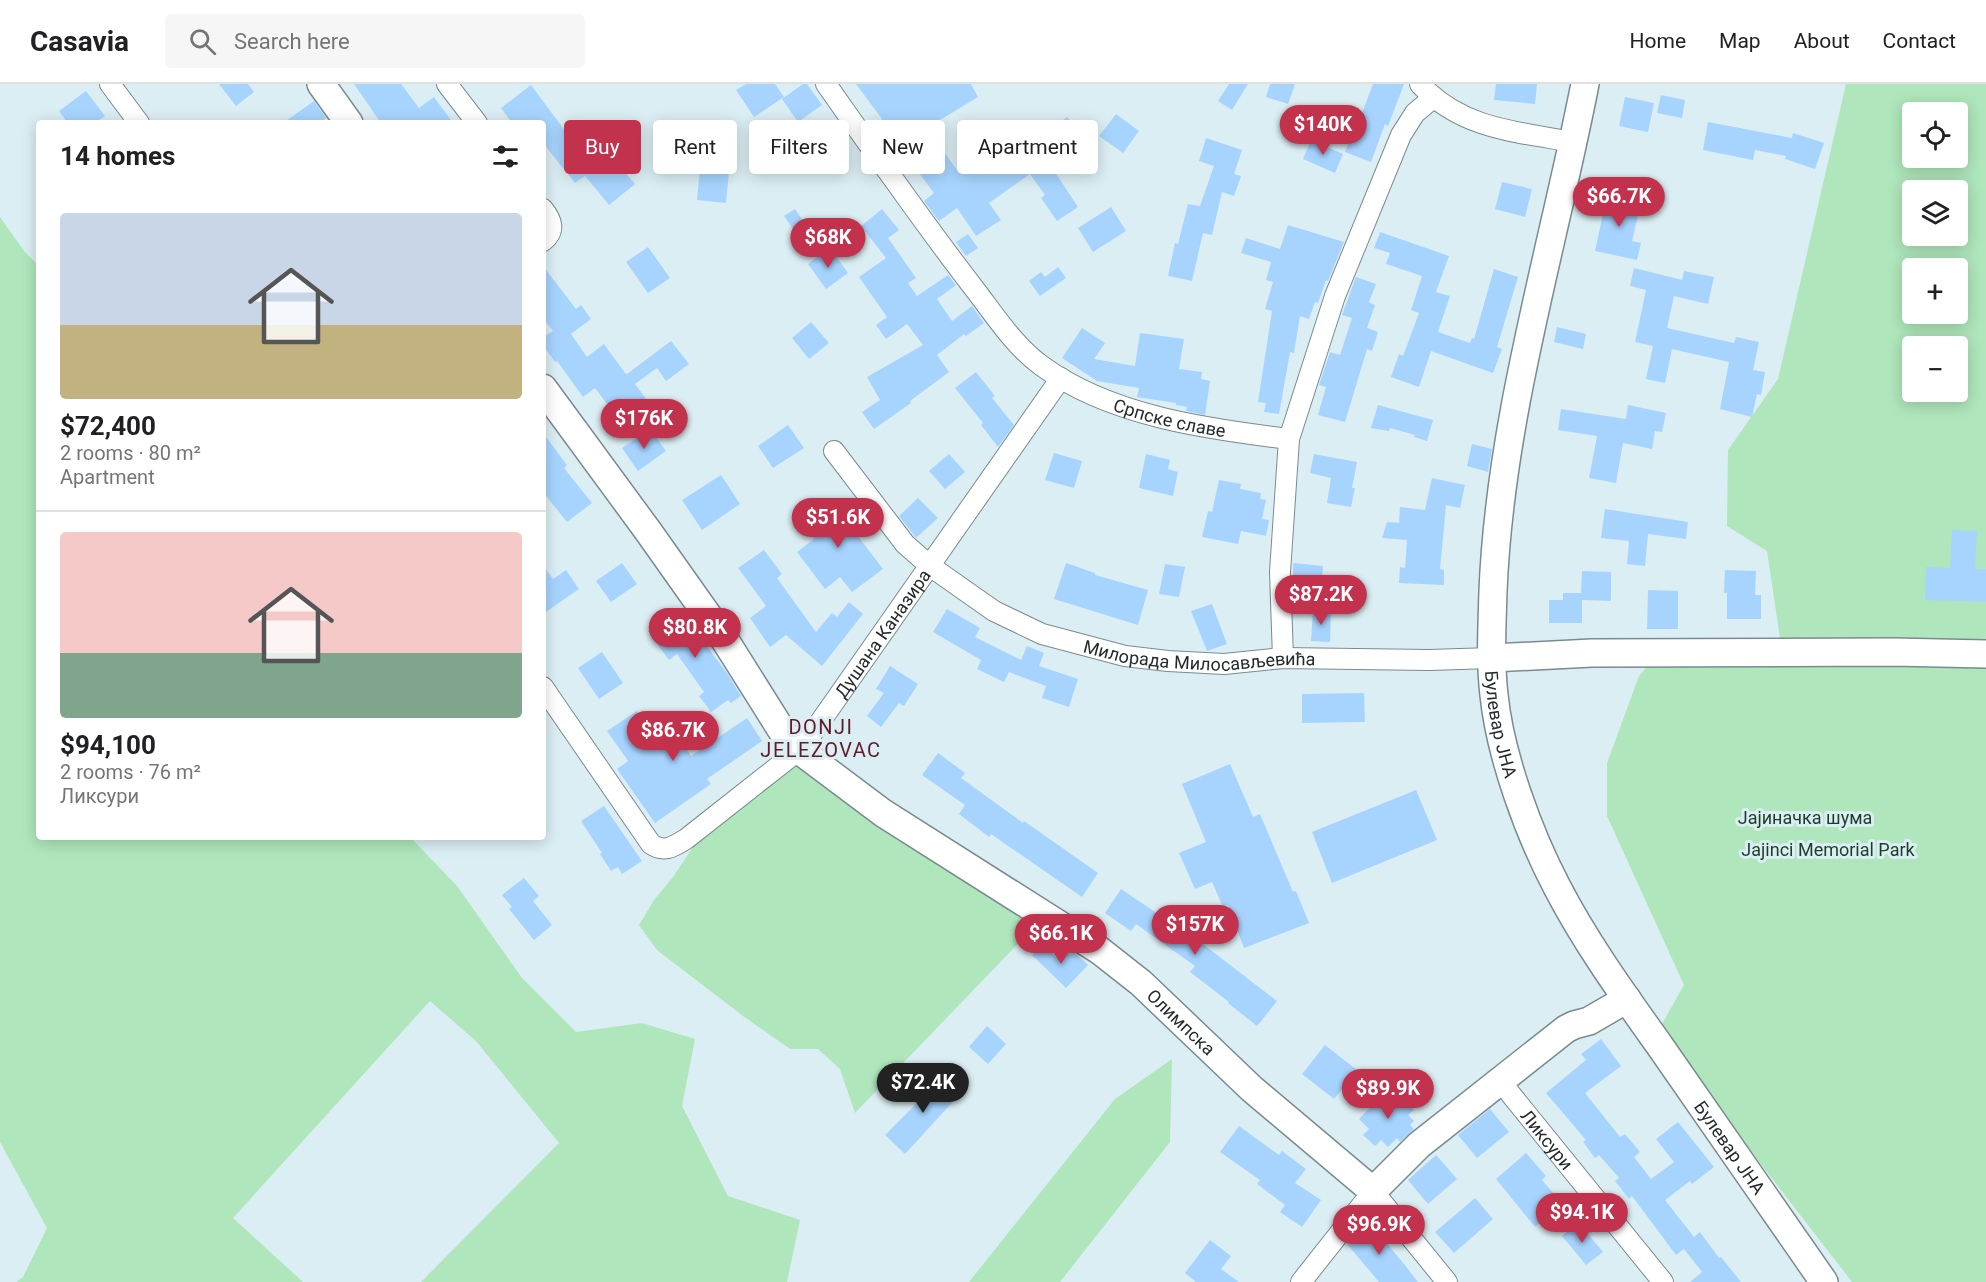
<!DOCTYPE html>
<meta charset="utf-8">
<style>
:root{--surface:#fff;--page:#f6f6f6;--text:#202124;--muted:#757577;--line:#e0e0e0;--accent:#c2324d}
body{margin:0;font-family:Roboto,sans-serif;background:var(--page);color:var(--text);height:100vh;display:flex;flex-direction:column;font-size:22px;white-space:nowrap}
*{box-sizing:border-box;margin:0}
p{font-size:20px;color:var(--muted)}
.icon{flex:none;width:33px;height:33px;fill:none;stroke:currentColor;stroke-width:2;stroke-linecap:round;stroke-linejoin:round}
.map{position:relative;flex:1;overflow:hidden}
.drawer{position:absolute;left:36px;top:36px;width:510px;height:720px;display:flex;flex-direction:column;background:var(--surface);border-radius:6px;box-shadow:0 3px 15px #0003}
.drawer>*{flex:none}
.top-card{position:absolute;left:564px;top:36px;width:570px;height:54px;display:flex;gap:12px}
.fabs{position:absolute;left:1902px;top:18px;display:grid;gap:12px}
.fabs a{display:grid;place-items:center;width:66px;height:66px;border-radius:6px;background:var(--surface);box-shadow:0 3px 15px #0003;font-size:30px}
.price{position:absolute;translate:-50% -51px;padding:0 14px;border-radius:21px;background:var(--accent);color:#fff;font-size:20px;line-height:39px;filter:drop-shadow(0 2px 3px #0008)}
.price::after{content:'';position:absolute;left:50%;top:36px;width:18px;height:14px;margin-left:-9px;background:inherit;clip-path:polygon(0 0,100% 0,50% 100%)}
.price.on{background:#222;color:#fff}
ul{padding:0;list-style:none}
li{display:grid;align-content:center;gap:12px;height:318px;padding:0 24px}
li+li{border-top:2px solid var(--line)}
li span{display:grid;place-items:center;height:186px;border-radius:6px;color:#555}
li>.icon{margin-inline-start:auto}
span .icon{width:108px;height:108px;fill:#fffc;stroke-width:1}
li b{font-size:26px}
h2{display:flex;justify-content:space-between;align-items:center;height:72px;padding:0 24px;font-size:26px}
.pill{padding:0 21px;border-radius:6px;background:var(--surface);box-shadow:0 3px 15px #0003;font-size:21px;line-height:54px}
.pill.on{background:var(--accent);color:#fff}
header{display:flex;align-items:center;gap:36px;box-sizing:border-box;height:84px;padding:0 30px;background:var(--surface);border-bottom:2px solid var(--line)}
header strong{font-size:28px}
nav{display:flex;gap:33px;margin-inline-start:auto;font-size:21px}
.search{width:420px;height:54px;background:var(--page);display:flex;align-items:center;gap:15px;box-sizing:border-box;padding:0 21px;border-radius:6px;color:var(--muted);font-size:22px}
.map>svg:first-child{display:block}
.green{fill:#afe6bb;fill-rule:evenodd}
.building{fill:#a7d4fe}
.lines{fill:none;stroke-linecap:round;stroke-linejoin:round}
.street-casing{stroke:#7a8b8f;stroke-width:22}
.secondary-casing{stroke:#7a8b8f;stroke-width:30}
.street{stroke:#fff;stroke-width:20}
.secondary{stroke:#fff;stroke-width:27}
.labels{text-anchor:middle;dominant-baseline:central;stroke-width:6;stroke-linejoin:round;paint-order:stroke}
.street-label{font-size:18px;fill:#242b2d;stroke:#dbeef3}
.park-label{font-size:18px;fill:#1b3f25;stroke:#dbeef3}
.neighbourhood-label{font-size:20px;letter-spacing:1.5px;fill:#611c27;stroke:#dbeef3}
</style>
<header>
<strong>Casavia</strong>
<div class="search"><svg class="icon" aria-label="search" viewBox="0 0 24 24"><circle cx="10" cy="10" r="6"/><path d="M15 15l6 6"/></svg>Search here</div>
<nav><a>Home</a><a>Map</a><a>About</a><a>Contact</a></nav>
</header>
<div class="map">
<svg width="1986" height="1198" viewBox="0 0 1986 1198">
<rect width="100%" height="100%" fill="#dbeef3"/>
<path class="green" d="M1846 0H1986V1198H1852L1658 947 1684 901 1607 732V679L1639 592 1667 559 1717 555 1780 554 1767 467 1727 442 1728 366 1778 295ZM1912 28H1958V74H1912ZM1912 106H1958V152H1912ZM1912 184H1958V230H1912ZM1912 262H1958V308H1912Z
M0 133 24 167 39 182V753H410L457 802 522 894 576 948 642 939 695 955 682 1022 728 1112 800 1136 787 1198H421L559 1059 476 957 430 917 233 1134 303 1198H16L23 1193 47 1144 0 1058Z
M798 678 1037 840 855 1029 840 985 818 965H790L743 932 657 866 639 841 654 816 673 793 695 760Z
M1172 975 1170 1058 1060 1198H969L1115 1015Z"/>
<path class="building" d="M219 0H248L254 8 236 22Z
M354 0H401L419 24 434 13 453 39H381Z
M746 0H775L784 13 754 33 736 6Z
M803 0H807L822 21 798 38 782 15Z
M856 0H971L978 13 927 44 959 89 1001 58 1015 76 1040 58 1053 77 1049 79 1078 123 1057 137 1041 114 1045 111 1030 90 989 119 1001 136 976 152 957 124 939 137 924 117 934 109 880 37 882 35Z
M1229 0H1248L1232 26 1218 17Z
M1270 0H1295L1288 20 1266 13Z
M1373 0H1404L1388 42 1385 40 1371 78 1345 68 1354 45H1356Z
M1496 0H1537L1535 20 1494 16Z
M531 1 577 63 591 52 615 83 618 80 635 100 609 121 585 92 575 99 543 59V39H512L501 24Z
M86 7 105 32 95 39H68L59 27Z
M1661 11 1685 16 1682 34 1657 29Z
M1625 13 1654 19 1648 48 1619 42Z
M314 17 326 34 320 39H283Z
M1116 30 1139 47 1123 69 1099 52Z
M1067 33 1083 51 1071 61 1056 42Z
M1708 38 1792 54 1793 49 1824 59 1815 85 1785 75 1786 72 1755 66 1753 76 1703 66Z
M1206 54 1242 66 1234 90 1241 92 1234 112 1222 108 1212 151 1203 149 1192 197 1168 192 1175 159 1178 160 1188 120 1200 122 1214 82 1199 77Z
M1311 56 1343 70 1335 89 1303 75Z
M700 85 729 88 726 119 697 116Z
M1502 98 1532 105 1525 133 1495 125Z
M1607 111 1641 118 1632 157 1641 159 1637 176 1595 167Z
M1111 123 1126 147 1093 168 1078 144Z
M795 125 804 138 793 145 784 132Z
M882 125 899 146 888 154 916 194 908 199 917 212 948 191 956 201 937 215 952 237 972 222 984 239 966 252 964 250 937 271 949 288 910 317 911 319 874 345 862 328 880 316 867 293 923 261 907 240 886 255 876 241 887 233 859 193 886 174 861 142Z
M1288 141 1344 158 1328 197 1326 196 1318 219 1315 218 1309 235 1300 232 1294 269 1290 268 1279 330 1264 328 1266 319 1258 318 1272 227 1265 225 1273 198 1266 196 1271 178 1241 169 1246 154 1280 165Z
M1380 148 1449 172 1436 208 1450 212 1438 248 1470 259 1472 254 1474 255 1494 185 1518 193 1497 263 1502 265 1493 289 1431 267 1419 303 1391 293 1399 270 1403 272 1419 229 1411 226 1422 192 1386 180 1390 169 1374 164Z
M968 150 978 164 966 172 956 158Z
M648 163 670 194 648 209 626 178Z
M830 164 848 189 826 205 808 180Z
M543 182 576 225 581 221 591 235 571 250 587 273 604 260 625 289 627 290 671 257 689 280 666 297 657 284 635 300 647 316 619 336 595 304 583 313 557 277 555 278 543 261V253L553 247 543 234Z
M1058 183 1066 194 1040 212 1029 197 1041 188 1045 193Z
M1634 184 1682 196 1684 187 1714 193 1708 220 1674 212 1667 244 1734 259 1736 253 1759 258 1753 286 1765 288 1761 311 1757 310 1752 333 1720 325 1729 278 1672 265 1665 299 1646 295 1653 262 1635 258 1646 206 1630 202Z
M1356 193 1376 200 1369 218 1375 221 1367 244 1378 248 1372 267 1367 265 1345 338 1318 331 1326 303 1319 301 1330 268 1340 271 1352 234 1342 231Z
M811 238 829 259 809 275 792 254Z
M1557 243 1586 250 1583 265 1554 258Z
M1082 244 1105 259 1094 275 1135 282 1140 249 1184 255 1179 285 1202 288 1201 295 1210 297 1205 331 1186 327 1187 323 1176 321V319L1137 313 1139 304 1097 297 1062 274Z
M976 288 995 312 992 314 1014 341 998 363 981 341 983 339 955 304Z
M1378 321 1433 336 1427 357 1414 353 1415 351 1390 344 1389 347 1371 344Z
M1628 321 1666 329 1662 348 1655 347 1652 365 1623 359 1616 399 1589 394 1597 352 1558 346 1561 325 1626 335Z
M788 341 804 364 773 384 758 362Z
M650 345 666 367 638 387 622 364Z
M543 349 567 381 564 384 592 419 567 438 543 408Z
M1472 360 1492 365 1488 388 1467 382Z
M1054 369 1082 377 1074 404 1045 396Z
M949 370 965 388 945 405 929 387Z
M1146 370 1170 376 1168 385 1178 388 1173 412 1139 404Z
M1314 370 1357 378 1352 404H1355L1351 423 1327 419 1331 394 1310 389Z
M721 391 740 420 702 446 682 416Z
M1432 394 1465 401 1460 424 1446 421 1440 485 1444 486V501L1399 499 1400 483 1405 484 1407 456 1382 454 1387 438 1399 439 1400 423 1425 426Z
M1219 396 1241 400 1240 405 1261 409 1260 415 1266 416 1262 435 1269 436 1266 452 1241 447 1238 460 1202 453 1208 427 1212 428Z
M918 414 938 434 916 454 899 432Z
M841 415 863 446 857 451 883 485 852 508 840 493 825 505 797 468 814 455 804 441Z
M1605 425 1688 438 1686 455 1648 450 1645 482 1627 480 1629 457 1601 454Z
M1952 446 1977 447 1975 485H1986V518L1925 516 1926 483 1950 484Z
M764 466 782 490 777 494 816 548 832 529 837 533 849 518 863 530 822 582 786 551 770 563 750 534 766 522 738 484Z
M622 479 637 500 611 518 596 497Z
M1066 479 1095 489V491L1148 506 1138 541 1054 515Z
M1293 479 1323 482 1321 507 1293 505Z
M1165 480 1185 483 1179 513 1159 510Z
M543 481 553 495 566 486 579 505 543 530Z
M1725 486 1756 487 1755 511H1761V535H1727V509H1724Z
M1582 487 1611 488V517L1582 516V539H1549V516H1563V509H1581Z
M1648 506 1678 507V545H1647Z
M1212 520 1227 560 1207 567 1191 527Z
M678 524 727 589 741 612 731 619 728 616 711 628 699 612 704 608 677 570 669 576 648 547Z
M947 525 980 544 975 553 1021 576 1027 562 1044 569 1039 582 1078 595 1069 623 1042 614 1046 602 1009 588 1004 598 977 585 981 576 933 548Z
M1313 526 1331 527 1330 558 1311 557Z
M602 568 623 599 599 615 578 584Z
M890 582 918 600 904 622 899 619 881 643 867 632 884 609 876 605Z
M1364 609 1365 638 1302 639V610Z
M637 627 651 647 666 636 691 672 747 634 762 657 707 695 711 700 655 739 617 685 628 677 607 647Z
M938 669 965 689 961 694 1023 739 1024 737 1098 789 1082 813 991 750 989 753 959 730 965 721 922 691Z
M1230 680 1253 733 1260 730 1293 808 1296 807 1309 839 1244 864 1228 821 1223 823 1212 798 1195 805 1179 769 1206 758 1182 700Z
M1416 706 1437 756 1332 799 1312 748Z
M604 722 642 777 622 790 618 783 611 787 600 770 602 769 581 737Z
M524 794 539 812 533 817 552 841 534 856 509 825 512 823 502 811Z
M1121 805 1164 834 1168 828 1199 850 1195 854 1277 917 1257 942 1228 919 1229 918 1190 888 1195 882 1136 840 1131 847 1105 829Z
M1043 860 1057 874 1064 865 1070 871 1073 868 1077 871 1088 881 1066 904 1032 871Z
M987 942 1006 960 988 980 969 963Z
M1601 955 1621 982 1585 1009 1620 1053 1625 1050 1640 1068 1634 1073 1651 1095 1674 1078 1656 1055 1678 1038 1714 1083 1692 1100 1690 1097 1665 1116 1694 1153 1700 1148 1719 1174 1721 1173 1741 1198H1690L1702 1188 1684 1165 1676 1171 1632 1112 1629 1115 1615 1097 1619 1094 1599 1071 1595 1074 1583 1058 1586 1056 1546 1009 1586 976 1581 970Z
M1325 961 1357 986 1334 1015 1302 990Z
M939 990 960 1010 905 1070 885 1051 922 1014 919 1012Z
M1385 1008 1394 1017 1400 1011 1414 1026 1408 1031 1414 1037 1410 1041 1414 1045 1400 1058 1397 1054 1388 1063 1381 1056 1375 1062 1363 1051 1369 1045 1359 1035Z
M1490 1025 1509 1048 1477 1074 1458 1051Z
M1239 1042 1279 1071 1282 1067 1306 1085 1295 1099 1321 1116 1302 1143 1280 1128 1285 1121 1257 1100 1260 1096 1220 1068Z
M1526 1069 1546 1092 1542 1096 1562 1119 1535 1143 1496 1095Z
M1436 1071 1457 1095 1428 1120 1408 1096Z
M1475 1114 1493 1135 1454 1169 1435 1148Z
M1368 1137 1404 1180 1418 1198H1379L1347 1160 1358 1145Z
M1578 1138 1603 1168 1586 1181 1562 1152Z
M1210 1156 1231 1172 1221 1185 1239 1198H1196L1185 1189Z"/>
<g class="lines">
<g class="street-casing">
<g id="street">
<path d="M110 0 139 39"/>
<path d="M447 0 477 39"/>
<path id="s1" d="M826 0C874 68 922 137 973 203 994 230 1014 262 1042 282 1110 332 1207 345 1289 355"/>
<path d="M1420 0C1461 45 1517 48 1574 58"/>
<path d="M543 125C552 136 556 147 543 157"/>
<path id="s2" d="M834 367 905 460 930 482 994 527 1042 550 1125 572 1168 577 1224 580 1283 574 1429 576 1492 574"/>
<path d="M1283 574 1280 488 1289 355 1335 212 1401 51 1415 29 1433 14"/>
<path id="s3" d="M543 603 651 760C664 769 673 763 686 755L799 666 811 651 1061 294"/>
<path id="s4" d="M1500 997 1663 1198"/>
<path d="M1301 1198 1373 1107 1447 1198"/>
</g>
</g>
<g class="secondary-casing">
<g id="secondary">
<path d="M321 0 349 39"/>
<path id="s5" d="M1585 0C1552 168 1500 335 1493 507 1492 542 1490 577 1494 611 1500 671 1529 750 1557 803 1586 859 1623 910 1660 962 1714 1041 1770 1119 1824 1198"/>
<path id="s6" d="M543 304 648 447 723 553 784 650 799 666 883 729 1099 866 1141 899 1252 1005 1373 1107 1419 1061 1566 945 1574 941 1589 937 1627 915"/>
<path d="M1492 574 1592 569 1893 568 1986 570"/>
</g>
</g>
<use href="#street" class="street"/>
<use href="#secondary" class="secondary"/>
</g>
<g class="labels">
<g class="street-label">
<text stroke="none"><textPath href="#s1" startOffset="495">Српске славе</textPath></text>
<text stroke="none"><textPath href="#s3" startOffset="516">Душана Каназира</textPath></text>
<text stroke="none"><textPath href="#s2" startOffset="442">Милорада Милосављевића</textPath></text>
<text stroke="none"><textPath href="#s5" startOffset="650">Булевар ЈНА</textPath></text>
<text stroke="none"><textPath href="#s6" startOffset="914">Олимпска</textPath></text>
<text stroke="none"><textPath href="#s4" startOffset="75">Ликсури</textPath></text>
<text stroke="none"><textPath href="#s5" startOffset="1136">Булевар ЈНА</textPath></text>
</g>
<g class="park-label">
<text x="1805" y="733">Јајиначка шума</text>
<text x="1828" y="765">Jajinci Memorial Park</text>
</g>
<g class="neighbourhood-label">
<text x="821" y="643">DONJI<tspan x="821" dy="23">JELEZOVAC</tspan></text>
</g>
</g>
</svg>
<div class="fabs">
<a><svg class="icon" aria-label="locate" viewBox="0 0 24 24"><circle cx="12" cy="12" r="6"/><path d="M12 2v4M12 18v4M2 12h4M18 12h4"/></svg></a>
<a><svg class="icon" aria-label="layers" viewBox="0 0 24 24"><path d="M12 4l9 5-9 5-9-5zM3 14l9 5 9-5"/></svg></a>
<a>+</a>
<a>−</a>
</div>
<b class="price" style="left:1323px;top:72px">$140K</b>
<b class="price" style="left:1619px;top:144px">$66.7K</b>
<b class="price" style="left:828px;top:185px">$68K</b>
<b class="price" style="left:644px;top:366px">$176K</b>
<b class="price" style="left:838px;top:465px">$51.6K</b>
<b class="price" style="left:1321px;top:542px">$87.2K</b>
<b class="price" style="left:695px;top:575px">$80.8K</b>
<b class="price" style="left:673px;top:678px">$86.7K</b>
<b class="price" style="left:1195px;top:872px">$157K</b>
<b class="price" style="left:1061px;top:881px">$66.1K</b>
<b class="price on" style="left:923px;top:1030px">$72.4K</b>
<b class="price" style="left:1388px;top:1036px">$89.9K</b>
<b class="price" style="left:1582px;top:1160px">$94.1K</b>
<b class="price" style="left:1379px;top:1172px">$96.9K</b>
<div class="top-card">
<a class="pill on">Buy</a>
<a class="pill">Rent</a>
<a class="pill">Filters</a>
<a class="pill">New</a>
<a class="pill">Apartment</a>
</div>
<section class="drawer">
<h2>14 homes<svg class="icon" aria-label="filters" viewBox="0 0 24 24"><path d="M4 7h16M4 17h16"/><circle cx="9" cy="7" r="2"/><circle cx="15" cy="17" r="2"/></svg></h2>
<ul>
<li><span style="background:linear-gradient(#c9d6e8 60%,#c2b280 0)"><svg class="icon" aria-label="home" viewBox="0 0 24 24"><path d="M3 11l9-7 9 7M6 9v11h12V9"/></svg></span><div><b>$72,400</b><p>2 rooms · 80 m²</p><p>Apartment</p></div></li>
<li><span style="background:linear-gradient(#f6c9c9 65%,#7fa58c 0)"><svg class="icon" aria-label="home" viewBox="0 0 24 24"><path d="M3 11l9-7 9 7M6 9v11h12V9"/></svg></span><div><b>$94,100</b><p>2 rooms · 76 m²</p><p>Ликсури</p></div></li>
</ul>
</section>
</div>
